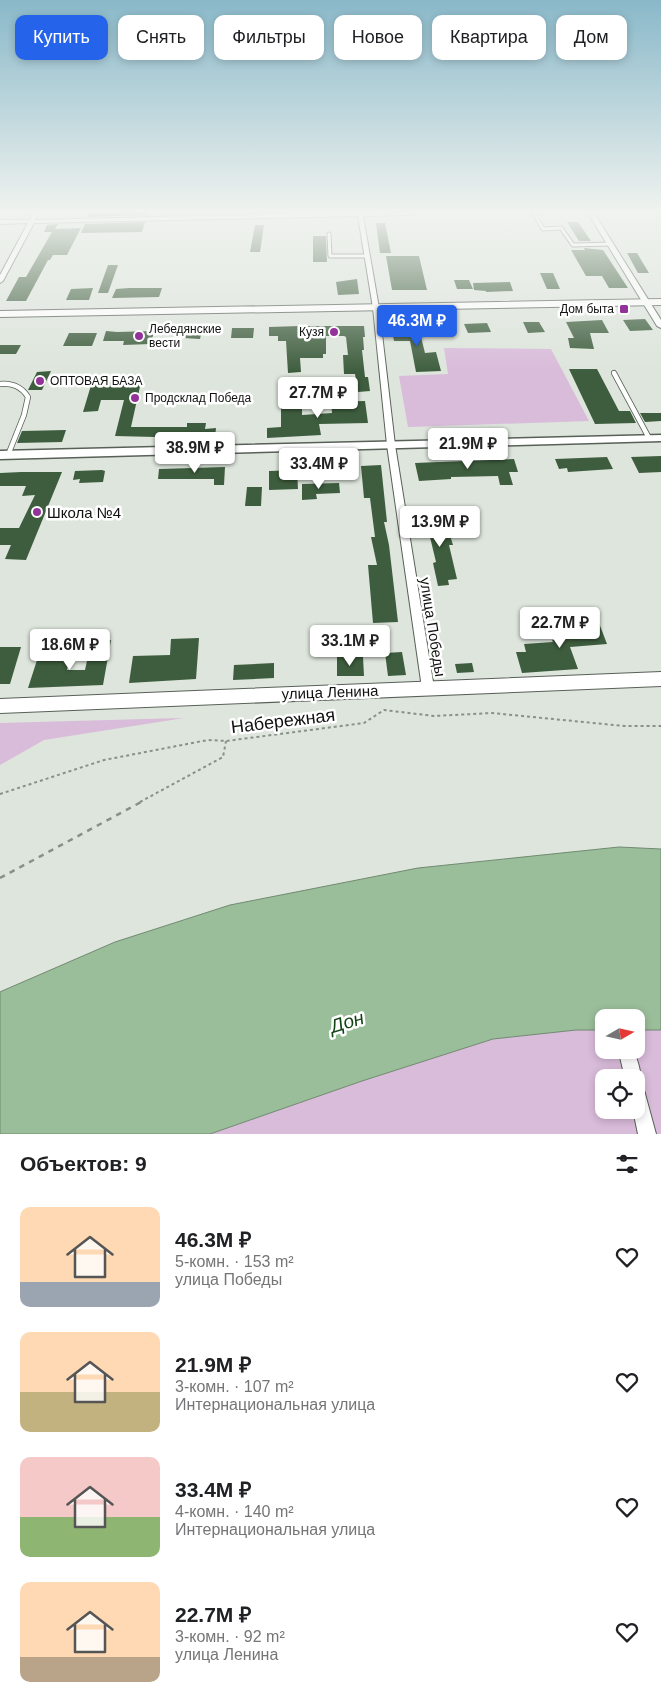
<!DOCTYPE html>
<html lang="ru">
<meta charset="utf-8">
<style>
:root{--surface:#fff;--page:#f2f2f2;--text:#202124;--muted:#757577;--accent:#2563eb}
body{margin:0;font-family:Arial,sans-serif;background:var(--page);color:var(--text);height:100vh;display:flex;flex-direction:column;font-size:19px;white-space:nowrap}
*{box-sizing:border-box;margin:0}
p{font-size:16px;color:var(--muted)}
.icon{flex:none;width:28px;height:28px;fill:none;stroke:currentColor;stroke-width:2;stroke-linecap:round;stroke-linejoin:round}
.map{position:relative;height:1134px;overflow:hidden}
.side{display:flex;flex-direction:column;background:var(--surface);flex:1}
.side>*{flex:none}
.hud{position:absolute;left:15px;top:15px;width:631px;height:45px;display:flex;gap:10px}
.needle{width:32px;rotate:81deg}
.buttons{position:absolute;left:595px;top:1009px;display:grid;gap:10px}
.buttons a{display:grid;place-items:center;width:50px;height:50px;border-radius:10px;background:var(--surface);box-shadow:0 2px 8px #0003;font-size:25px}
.price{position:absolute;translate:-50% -42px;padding:0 11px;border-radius:5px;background:#fff;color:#222;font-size:16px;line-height:32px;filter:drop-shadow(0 1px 2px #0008)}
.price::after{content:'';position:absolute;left:50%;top:30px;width:15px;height:11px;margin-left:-8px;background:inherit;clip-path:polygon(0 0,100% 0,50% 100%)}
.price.active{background:var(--accent);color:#fff}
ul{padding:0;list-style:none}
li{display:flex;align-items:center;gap:15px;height:125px;padding:0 20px}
li span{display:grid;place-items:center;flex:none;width:140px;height:100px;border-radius:10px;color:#555}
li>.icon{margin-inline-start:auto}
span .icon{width:60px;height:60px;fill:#fffc;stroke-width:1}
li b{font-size:21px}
h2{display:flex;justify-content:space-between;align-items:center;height:60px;padding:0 20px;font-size:21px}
.chip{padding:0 18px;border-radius:10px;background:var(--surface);box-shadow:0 2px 8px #0003;font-size:18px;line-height:45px}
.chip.active{background:var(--accent);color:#fff}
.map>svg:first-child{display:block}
.green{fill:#d9bbda;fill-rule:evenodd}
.water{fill:#9abd9a;stroke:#718a71}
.building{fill:#3e5d3e}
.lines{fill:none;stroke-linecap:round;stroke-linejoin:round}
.service-far1-casing{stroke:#586058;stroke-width:5}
.service-casing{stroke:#586058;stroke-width:6}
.minor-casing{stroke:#586058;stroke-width:2}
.tertiary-casing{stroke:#586058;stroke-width:3}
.secondary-casing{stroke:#586058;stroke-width:2}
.path-far1{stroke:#8a9089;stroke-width:2;stroke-dasharray:3 3;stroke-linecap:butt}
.path{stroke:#8a9089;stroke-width:2.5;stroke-dasharray:5.5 5.5;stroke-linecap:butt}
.service-far1{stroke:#fff;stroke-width:3}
.service{stroke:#fff;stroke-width:4.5}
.minor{fill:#fff;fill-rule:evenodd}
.tertiary{fill:#fff;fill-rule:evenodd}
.secondary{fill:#fff;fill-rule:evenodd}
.poi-dot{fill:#933299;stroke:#fff;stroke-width:2}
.labels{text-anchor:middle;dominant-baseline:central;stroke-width:5;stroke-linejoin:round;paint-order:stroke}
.far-poi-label{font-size:12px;fill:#101210;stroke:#fff;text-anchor:start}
.poi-label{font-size:15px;fill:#101210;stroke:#fff;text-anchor:start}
.street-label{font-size:15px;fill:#101210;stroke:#fff}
.near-street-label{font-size:18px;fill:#101210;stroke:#fff}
.near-water-label{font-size:19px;font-style:italic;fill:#124416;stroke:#fff}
</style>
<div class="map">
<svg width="661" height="1134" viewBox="0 0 661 1134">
<rect width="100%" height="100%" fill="#dde5dc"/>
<path class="green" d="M444 348 551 349 589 421 408 427 399 376 448 374Z
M184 718 44 740 0 765V723Z
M576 1030H604V1050H636V1030H661V1134H210L362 1081 493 1039ZM604 1078H636V1110H604Z"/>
<path class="water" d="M619 847 661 849V1030H636V1018H604V1030H576L493 1039 362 1081 210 1134H0V992L2 991 115 942 230 905 418 868Z"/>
<path class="building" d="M89 213H148L147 215 87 217Z
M145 222 142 232 81 233 85 224Z
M567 222H578L591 241H579Z
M376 223H385L391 253H380Z
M58 224 55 229 81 228 67 255H53L50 260H48L26 301H6L19 277H26L52 232H44L47 225Z
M255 225H264L260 252H250Z
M313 236H326L327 262H313Z
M584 248 603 250 628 288H609L602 276H586L571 250H585Z
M627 253H637L649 273H638Z
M386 256H419L427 290H392Z
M108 265H118L108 293H98Z
M540 273H553L560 289H547Z
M357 279 359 294 338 295 336 282Z
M454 280H469L473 289H457Z
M510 282 513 291 486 292V291L474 290 473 283Z
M93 288 89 300H66L71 289Z
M129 288H162L159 297 112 298 116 289Z
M645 319 653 330 630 331 623 320Z
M602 320 609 333H590L594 349 570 348 568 338H574L566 322Z
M523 322H539L545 332 528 333Z
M487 323 491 332 468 333 464 324Z
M422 324 424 332 420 333 425 353 436 352 441 371 416 372 410 341H394L391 325Z
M300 326H364L365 337H363L364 350H362L365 377H368L370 391 358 392 355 374H344L343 355H348L346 337 344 336H326V354H323V358H300L301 372 288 373 286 341H278V336H269V327Z
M232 328H254L253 338H231Z
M185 329H202L200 339 183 338Z
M106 331 117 332 154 331 151 344 123 345 124 341H103Z
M69 333H97L92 346H63Z
M0 345H21L16 354H0Z
M569 369H597L619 411H630L636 423 595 424Z
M51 371 42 390H28L37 372Z
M92 382H141L131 427H187V423H206L205 429 216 428 215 438 155 439V437L115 436 124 400H101L98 411 83 412Z
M365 401 368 423 319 424 321 435 267 438V428L281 427V407L302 406V415L332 413 331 402Z
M640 413H661V421L645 422Z
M66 430 62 442 17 443 22 431Z
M661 456V472L639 473 631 457Z
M607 457 613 469 568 472 567 468 559 469 555 459Z
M514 459 518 472H509L513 485H500L498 476 451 477V479L419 481 415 463Z
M381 465 387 522H384L389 545 398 622 373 623 368 565H377L371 537H375L370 498H364L361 466Z
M225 467 224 485H214V479H158L159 469Z
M102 470 105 471 103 482 79 483 80 479 73 480 75 471Z
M297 470 298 489 269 490V471Z
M21 472H62L26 560 5 559 11 545H0V528H19L35 495 22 496 26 486H0V473Z
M339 483 340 493 316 494 317 499 302 500V484Z
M247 487H262L261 506H245Z
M423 508H437L441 532H449L453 545H449L457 579 448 580 449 585 438 586 433 563 436 562Z
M599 623 607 644 570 647 578 669 522 673 516 652H526L524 644 553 642 552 640H557L554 629 575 628 574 624Z
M199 638 196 679 129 683 133 656 170 655 171 639Z
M111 640 103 685 28 688 38 657 70 656 67 670H85L88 656 99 655 101 641Z
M0 647H21L10 684H0Z
M402 652 406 675 388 676 385 653Z
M337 657H363L364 676H337Z
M274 663V678L233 680 234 665Z
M472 663 474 672 457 673 455 664Z"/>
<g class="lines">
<g class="service-far1-casing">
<path id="service-far1" d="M534 213 543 229 561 228 573 245 610 244
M329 234 330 256H367"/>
</g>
<g class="service-casing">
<path id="service" d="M614 373 649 438
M0 384C12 383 21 386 28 397L24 415 8 455"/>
</g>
<g class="minor-casing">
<path id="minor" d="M33 213H39L35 220 322 213H410L407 215 363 216 379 308 395 445 434 688 432 692 428 693 424 692 422 688 387 445 373 308 358 216 34 223 3 281 0 283V275L28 223 0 224V220H30Z
M588 213H594L661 320V328L657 326Z
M625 1050 634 1051C637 1060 643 1074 639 1083L642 1084 644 1090 656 1134H638L633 1110H636V1078H625L620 1057 622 1051Z"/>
</g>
<g class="tertiary-casing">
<path id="tertiary" d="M661 435V441L0 459V451Z"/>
</g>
<g class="secondary-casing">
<path id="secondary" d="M661 299V305L0 317V311Z
M661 672V686L0 713V699Z"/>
</g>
<path class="path-far1" d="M0 794 104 760 208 740 226 741 364 723 384 710 434 716 492 713 624 726H661
M140 802 223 757 226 741"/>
<path class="path" d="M0 878 143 801"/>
<use href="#service-far1" class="service-far1"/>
<use href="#service" class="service"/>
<use href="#minor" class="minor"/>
<use href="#tertiary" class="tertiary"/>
<use href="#secondary" class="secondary"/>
</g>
<linearGradient id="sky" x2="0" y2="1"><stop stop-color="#89b8c9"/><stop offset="0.57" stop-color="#f0f3ef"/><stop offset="1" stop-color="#f0f3ef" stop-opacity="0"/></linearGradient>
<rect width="661" height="372" fill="url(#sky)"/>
<g class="poi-dot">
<rect x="619" y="304" width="10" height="10" rx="2.5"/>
<circle cx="334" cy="332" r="5"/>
<circle cx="139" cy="336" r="5"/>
<circle cx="40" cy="381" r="5"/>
<circle cx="135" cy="398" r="5"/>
<circle cx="37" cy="512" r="5"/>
</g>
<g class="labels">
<g class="far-poi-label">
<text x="614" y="309" text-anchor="end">Дом быта</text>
<text x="149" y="329">Лебедянские<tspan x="149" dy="14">вести</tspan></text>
<text x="324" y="332" text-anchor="end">Кузя</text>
<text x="50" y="381">ОПТОВАЯ БАЗА</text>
<text x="145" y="398">Продсклад Победа</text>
</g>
<g class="poi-label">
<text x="47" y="512">Школа №4</text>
</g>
<g class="street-label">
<text transform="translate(433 627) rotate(81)">улица Победы</text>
<text transform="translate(330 692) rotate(-2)">улица Ленина</text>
</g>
<g class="near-street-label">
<text transform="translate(283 721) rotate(-7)">Набережная</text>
</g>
<g class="near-water-label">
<text transform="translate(347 1022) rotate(-17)">Дон</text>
</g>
</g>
</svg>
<div class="buttons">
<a><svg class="needle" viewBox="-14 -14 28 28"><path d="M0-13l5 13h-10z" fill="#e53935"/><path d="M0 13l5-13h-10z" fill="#757577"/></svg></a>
<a><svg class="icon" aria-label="locate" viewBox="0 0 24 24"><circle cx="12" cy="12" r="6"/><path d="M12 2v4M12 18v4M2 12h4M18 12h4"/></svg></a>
</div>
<b class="price active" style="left:417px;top:347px">46.3M ₽</b>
<b class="price" style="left:318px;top:419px">27.7M ₽</b>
<b class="price" style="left:468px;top:470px">21.9M ₽</b>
<b class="price" style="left:195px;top:474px">38.9M ₽</b>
<b class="price" style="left:319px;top:490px">33.4M ₽</b>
<b class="price" style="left:440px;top:548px">13.9M ₽</b>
<b class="price" style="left:560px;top:649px">22.7M ₽</b>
<b class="price" style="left:350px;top:667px">33.1M ₽</b>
<b class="price" style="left:70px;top:671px">18.6M ₽</b>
<div class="hud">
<a class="chip active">Купить</a>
<a class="chip">Снять</a>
<a class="chip">Фильтры</a>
<a class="chip">Новое</a>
<a class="chip">Квартира</a>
<a class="chip">Дом</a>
</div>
</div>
<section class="side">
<h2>Объектов: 9<svg class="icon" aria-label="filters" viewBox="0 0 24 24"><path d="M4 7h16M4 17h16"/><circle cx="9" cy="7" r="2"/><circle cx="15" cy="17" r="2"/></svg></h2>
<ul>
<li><span style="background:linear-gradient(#ffd9b3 75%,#9aa5b1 0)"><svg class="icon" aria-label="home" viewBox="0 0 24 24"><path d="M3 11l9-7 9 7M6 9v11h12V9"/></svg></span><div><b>46.3M ₽</b><p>5-комн. · 153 m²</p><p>улица Победы</p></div><svg class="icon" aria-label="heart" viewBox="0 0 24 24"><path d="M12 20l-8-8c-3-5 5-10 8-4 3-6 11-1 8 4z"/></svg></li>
<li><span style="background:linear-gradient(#ffd9b3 60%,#c2b280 0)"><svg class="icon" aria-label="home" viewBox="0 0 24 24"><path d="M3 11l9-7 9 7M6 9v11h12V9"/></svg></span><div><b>21.9M ₽</b><p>3-комн. · 107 m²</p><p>Интернациональная улица</p></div><svg class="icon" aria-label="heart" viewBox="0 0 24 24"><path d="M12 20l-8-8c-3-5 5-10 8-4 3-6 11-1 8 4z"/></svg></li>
<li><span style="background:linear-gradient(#f6c9c9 60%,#8fb573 0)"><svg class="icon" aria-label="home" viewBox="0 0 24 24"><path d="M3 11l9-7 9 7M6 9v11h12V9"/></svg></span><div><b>33.4M ₽</b><p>4-комн. · 140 m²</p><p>Интернациональная улица</p></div><svg class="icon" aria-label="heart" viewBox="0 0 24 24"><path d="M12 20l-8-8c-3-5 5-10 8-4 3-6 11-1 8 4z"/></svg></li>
<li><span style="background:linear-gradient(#ffd9b3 75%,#b9a48a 0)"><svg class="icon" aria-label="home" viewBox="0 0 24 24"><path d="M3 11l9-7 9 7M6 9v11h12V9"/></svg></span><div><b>22.7M ₽</b><p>3-комн. · 92 m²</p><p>улица Ленина</p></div><svg class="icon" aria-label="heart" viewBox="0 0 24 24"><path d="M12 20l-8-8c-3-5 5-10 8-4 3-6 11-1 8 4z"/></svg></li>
</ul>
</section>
